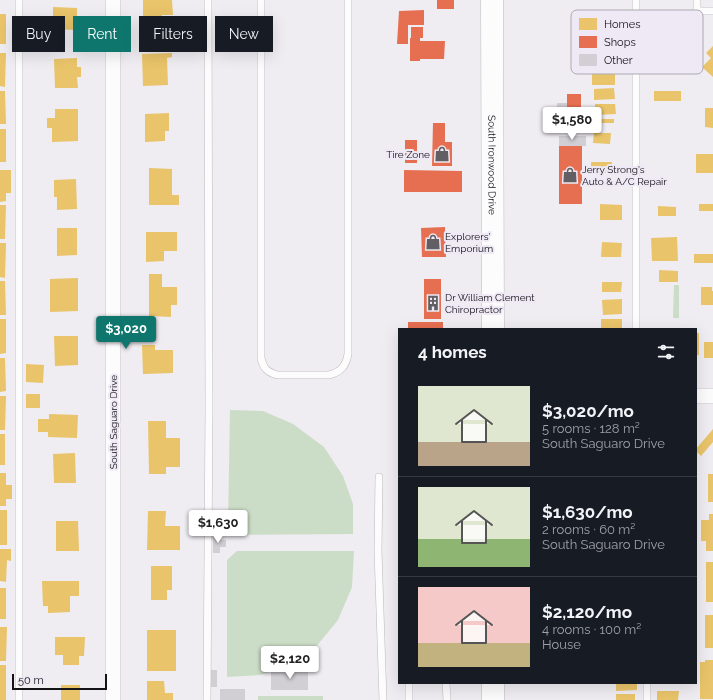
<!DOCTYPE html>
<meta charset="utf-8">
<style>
:root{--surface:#171b24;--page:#20242c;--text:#f1f3f6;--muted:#9ea1a6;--line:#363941;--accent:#0f766e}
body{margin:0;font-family:Raleway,sans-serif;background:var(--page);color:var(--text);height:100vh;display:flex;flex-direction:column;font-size:15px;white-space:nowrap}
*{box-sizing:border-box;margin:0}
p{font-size:13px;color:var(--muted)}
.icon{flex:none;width:22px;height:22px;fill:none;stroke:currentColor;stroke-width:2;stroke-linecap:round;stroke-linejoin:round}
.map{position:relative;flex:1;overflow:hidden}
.details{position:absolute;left:398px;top:328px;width:299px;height:356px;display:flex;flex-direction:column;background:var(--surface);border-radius:0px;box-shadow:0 4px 16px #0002}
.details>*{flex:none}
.top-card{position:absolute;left:12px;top:16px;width:326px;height:36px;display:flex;gap:8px}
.scale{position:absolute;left:12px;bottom:10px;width:95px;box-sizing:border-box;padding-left:4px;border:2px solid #141317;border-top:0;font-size:11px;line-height:14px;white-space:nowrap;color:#141317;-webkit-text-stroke:3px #eee9f5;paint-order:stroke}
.price{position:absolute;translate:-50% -34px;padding:0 9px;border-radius:4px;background:#fff;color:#222;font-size:13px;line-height:26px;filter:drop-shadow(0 1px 2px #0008)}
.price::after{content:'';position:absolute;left:50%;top:24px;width:12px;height:9px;margin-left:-6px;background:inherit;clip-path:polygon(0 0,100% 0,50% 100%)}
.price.active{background:var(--accent);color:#fff}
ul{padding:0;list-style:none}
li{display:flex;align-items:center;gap:12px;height:100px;padding:0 20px}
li+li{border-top:1px solid var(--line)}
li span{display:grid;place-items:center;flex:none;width:112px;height:80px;border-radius:0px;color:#555}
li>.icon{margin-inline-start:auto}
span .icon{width:48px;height:48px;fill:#fffc;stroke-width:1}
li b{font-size:17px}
h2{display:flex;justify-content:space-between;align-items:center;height:48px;padding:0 20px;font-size:17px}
.tag{padding:0 14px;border-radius:0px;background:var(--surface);box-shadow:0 4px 16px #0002;font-size:14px;line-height:36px}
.tag.active{background:var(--accent);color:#fff}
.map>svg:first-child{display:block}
.green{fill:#ccddc7}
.homes{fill:#e9c46a}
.shops{fill:#e76f51}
.building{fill:#d1cfd4}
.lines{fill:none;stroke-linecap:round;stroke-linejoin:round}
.lane-casing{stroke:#bcbabf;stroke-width:8}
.street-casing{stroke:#bcbabf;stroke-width:16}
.primary-casing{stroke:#bcbabf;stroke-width:23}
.lane{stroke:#fdfcfd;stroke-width:7}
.street{stroke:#fdfcfd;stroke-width:15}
.primary{stroke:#fdfcfd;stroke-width:22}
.labels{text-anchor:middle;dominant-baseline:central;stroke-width:4;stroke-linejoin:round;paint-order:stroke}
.poi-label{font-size:10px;fill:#141317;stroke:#eee9f5;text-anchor:start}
.street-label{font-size:10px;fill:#141317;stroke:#eee9f5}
.key{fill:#eee9f5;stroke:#ada9b2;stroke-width:1}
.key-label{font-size:11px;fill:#141317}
</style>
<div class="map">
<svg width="713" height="700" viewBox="0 0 713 700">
<rect width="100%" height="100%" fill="#efecf2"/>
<path class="green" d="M674 285H679V318H673Z
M230 410 263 411 293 424 324 447 343 476 353 504V534L237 535 228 526Z
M237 551H354L352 587 338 620 315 648 288 665 260 675 227 677V560Z
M258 696H323V700H258Z"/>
<path class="homes" d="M143 0H172L173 15H162V33H143Z
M53 7 77 8V30L45 29V16H53Z
M0 14H6V44H0Z
M713 46V77L702 67 711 58 706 53Z
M0 53H6L5 87 0 86Z
M172 53V57L167 58 168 85 143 86 142 54Z
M77 58V67H81V77H77L78 88H55L54 59Z
M592 74H615V85H592Z
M614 88 615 99 594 100V89Z
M0 91H5L6 124H0Z
M654 91H681V101H654Z
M595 104H615L616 114 595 115Z
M705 108H713V128L705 127Z
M55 109H78V141L52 142V128H47V118H55Z
M169 113V131H165V141L145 142V114Z
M595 119H614V123H595Z
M0 129H6V162H0Z
M594 133H611L610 144 593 143Z
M696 154H713V173H696Z
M591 162H612V173H591Z
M149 168 172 169V195H179V205H149Z
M0 170H11V193H6V201L0 202Z
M76 179 77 209 57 210V197H54V180Z
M600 204 622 205V220H600Z
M699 204H713V211H699Z
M0 205H6L5 239H0Z
M658 206 676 207V216H658Z
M57 228H77V255L57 256Z
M146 232H177V251H164V261L146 262Z
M677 237 678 261H652L651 238Z
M602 242 622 243 621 257H601Z
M0 243H6L5 278 0 277Z
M694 254H713V263H694Z
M659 270 678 271V282H659Z
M149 274H162V287H177V305H171V317L149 316Z
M78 278V311L50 312V279Z
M0 281H5L6 315H0Z
M602 282H622L621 292H602Z
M701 287H712V291H713V305H701Z
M622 299V314L603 315 602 300Z
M0 319H6V353L0 354Z
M601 319H622V329H601Z
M696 333H699V355H696Z
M54 336H78V365L55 366Z
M704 342H713V358H704Z
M142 345H155V350H173V373L143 374Z
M0 358H5L6 391 0 392Z
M26 364 44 365 43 383 26 382Z
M26 394H40V408H26Z
M0 396H6L5 430H0Z
M49 414 78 415 77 438 48 437V432H38V419H49Z
M148 421H166V438H180V467H166V474H149Z
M713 429V442L701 456 696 451V449Z
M0 434H5V465H0Z
M75 453 76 483H54L53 454Z
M0 473H6V485H12V499H6V506H0Z
M708 474H713V502H708Z
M0 510H7V545H0Z
M148 511H166L165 526H180V550H147Z
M709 514H713V551H706V541H701V520H709Z
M56 521H78L79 551H56Z
M0 549H11V561L7 560 6 582 0 581Z
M706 562H713V602H706Z
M151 566H172V590H167V600H151Z
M42 581H79V596H70V612L48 613V606H43Z
M0 588H6V619H0Z
M705 615H713V648H705Z
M0 627H7L6 661H0Z
M147 630H176V671H147Z
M55 637H85L84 656H79V665H63V655H55Z
M705 660H713V699H700V662H705Z
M0 665H6V700H0Z
M147 681H164L165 693H173V700H147Z
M616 683H637V690L616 691Z
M61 685H80V700H61Z
M657 691H679L678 700H657Z
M616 694H635V700H616Z"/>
<path class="shops" d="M437 0H454V9H437Z
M424 10V25H408V44H397L399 11Z
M411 27H423V38H420V41H445L444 59H420V61H410V38H411Z
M567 94H581V122H567Z
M433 123H445V142H452V166H432Z
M405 140H417V163H405Z
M559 146H582V204H559Z
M404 170 462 171V192H404Z
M445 227 446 257H422L421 228Z
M424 279H441V319H424Z
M408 322H443V329H408Z"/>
<path class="building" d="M557 103H567V112H557Z
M559 136H586V146H559Z
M213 535H220V540H226V547H220V553H213Z
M308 669V690H271V670Z
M210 670H217V687H210Z
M220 689H245V700H220Z"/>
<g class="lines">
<g class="lane-casing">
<path id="lane" d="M261 0V358C263 368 267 372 277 375H329C341 372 346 366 348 354V0
M636 0V329
M697 0V11H713
M379 477 378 551 383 700
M446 683 447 700
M647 683V700
M19 700V0
M207 700 209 408 208 0
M409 700V683"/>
</g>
<g class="street-casing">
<path id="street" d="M113 0V700
M696 396H713"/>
</g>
<g class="primary-casing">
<g id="primary">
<path id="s1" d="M492 0 493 329"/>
<path d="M493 683V700"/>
</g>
</g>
<use href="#lane" class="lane"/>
<use href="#street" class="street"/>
<use href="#primary" class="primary"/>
</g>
<defs>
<g id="shop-bare" transform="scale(1.2)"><path d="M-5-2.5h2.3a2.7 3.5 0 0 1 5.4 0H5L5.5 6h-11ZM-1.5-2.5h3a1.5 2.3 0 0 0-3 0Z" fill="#615f64" stroke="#eee9f5" stroke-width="2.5" paint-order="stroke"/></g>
<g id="building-bare" transform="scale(1.2)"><path d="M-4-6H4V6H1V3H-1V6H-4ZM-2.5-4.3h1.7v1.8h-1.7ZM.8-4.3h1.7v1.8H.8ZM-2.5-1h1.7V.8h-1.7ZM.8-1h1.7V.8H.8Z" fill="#615f64" stroke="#eee9f5" stroke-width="2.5" paint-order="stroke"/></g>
</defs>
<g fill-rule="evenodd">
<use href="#shop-bare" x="442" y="154"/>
<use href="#shop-bare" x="570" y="175"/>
<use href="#shop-bare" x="433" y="242"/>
<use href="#building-bare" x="433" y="303"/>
</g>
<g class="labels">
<g class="poi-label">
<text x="430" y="154" text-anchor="end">Tire Zone</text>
<text x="582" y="169">Jerry Strong's<tspan x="582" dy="12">Auto &amp; A/C Repair</tspan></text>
<text x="445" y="236">Explorers'<tspan x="445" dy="12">Emporium</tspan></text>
<text x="445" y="297">Dr William Clement<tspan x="445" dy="12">Chiropractor</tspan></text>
</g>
<g class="street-label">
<text stroke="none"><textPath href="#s1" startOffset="165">South Ironwood Drive</textPath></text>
<text transform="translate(113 422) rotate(-90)">South Saguaro Drive</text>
</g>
</g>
<rect x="571" y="10" width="132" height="64" rx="6" class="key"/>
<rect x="579" y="18" width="18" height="12" fill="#e9c46a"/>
<rect x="579" y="36" width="18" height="12" fill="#e76f51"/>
<rect x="579" y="54" width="18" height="12" fill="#d1cfd4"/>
<g class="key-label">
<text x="604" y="28">Homes</text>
<text x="604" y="46">Shops</text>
<text x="604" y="64">Other</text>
</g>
</svg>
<div class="scale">50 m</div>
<b class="price" style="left:572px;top:141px">$1,580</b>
<b class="price active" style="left:126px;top:350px">$3,020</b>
<b class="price" style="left:218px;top:544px">$1,630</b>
<b class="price" style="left:290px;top:680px">$2,120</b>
<div class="top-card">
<a class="tag">Buy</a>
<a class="tag active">Rent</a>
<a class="tag">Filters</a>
<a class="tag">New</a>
</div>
<section class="details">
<h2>4 homes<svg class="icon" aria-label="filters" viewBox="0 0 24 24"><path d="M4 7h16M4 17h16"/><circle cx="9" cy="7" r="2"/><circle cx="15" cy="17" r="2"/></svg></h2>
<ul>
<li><span style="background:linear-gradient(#dfe7d0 70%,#b9a48a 0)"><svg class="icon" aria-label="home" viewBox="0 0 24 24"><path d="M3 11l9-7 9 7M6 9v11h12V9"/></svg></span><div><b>$3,020/mo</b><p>5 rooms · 128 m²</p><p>South Saguaro Drive</p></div></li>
<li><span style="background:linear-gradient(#dfe7d0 65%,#8fb573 0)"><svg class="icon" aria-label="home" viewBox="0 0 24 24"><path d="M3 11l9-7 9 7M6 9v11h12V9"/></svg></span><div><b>$1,630/mo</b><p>2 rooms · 60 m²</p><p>South Saguaro Drive</p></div></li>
<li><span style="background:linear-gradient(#f6c9c9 70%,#c2b280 0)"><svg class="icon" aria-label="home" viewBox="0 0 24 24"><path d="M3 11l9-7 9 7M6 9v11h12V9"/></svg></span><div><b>$2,120/mo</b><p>4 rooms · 100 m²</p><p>House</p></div></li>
</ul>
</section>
</div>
